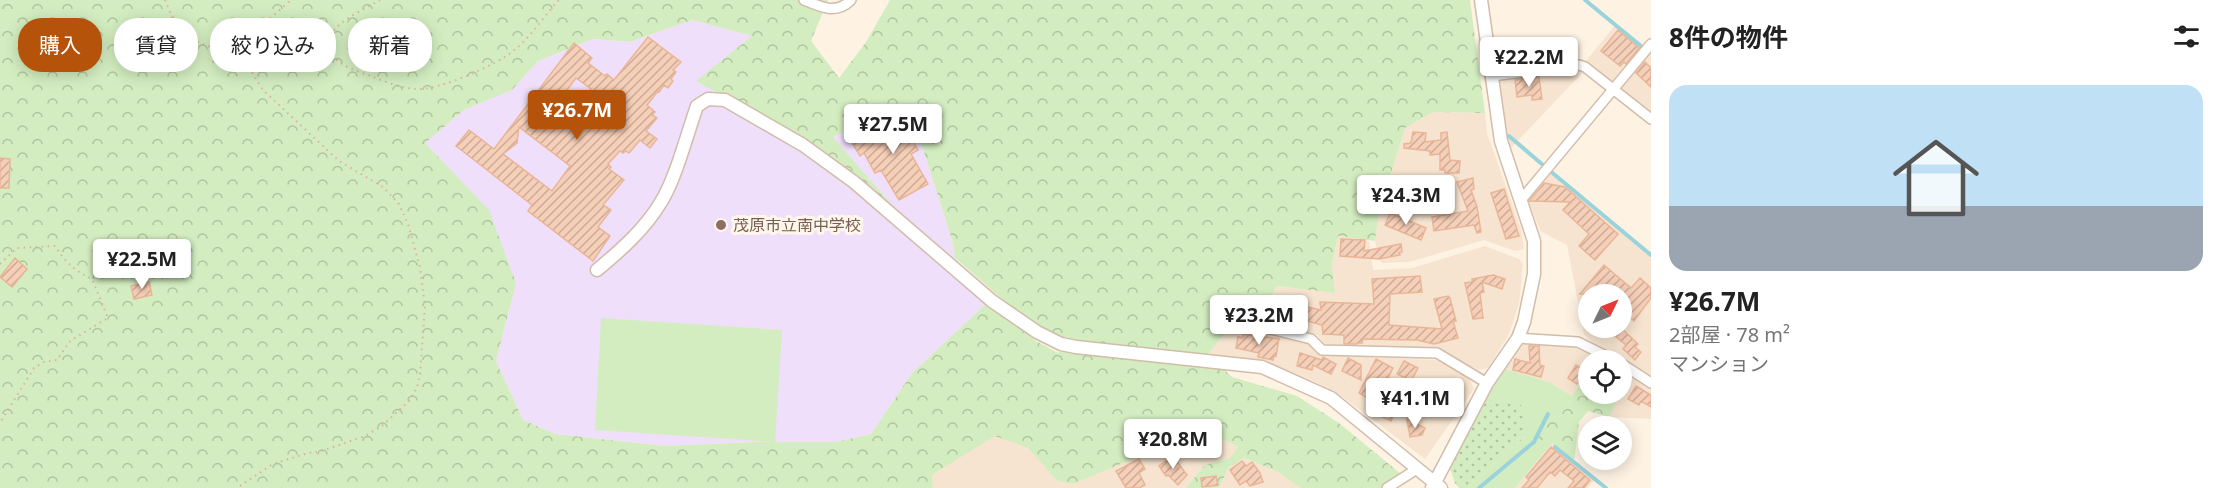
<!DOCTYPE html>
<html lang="ja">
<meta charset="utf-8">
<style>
:root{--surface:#fff;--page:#f6f6f6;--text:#222;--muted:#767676;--accent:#b45309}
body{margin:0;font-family:"Noto Sans","Noto Sans JP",sans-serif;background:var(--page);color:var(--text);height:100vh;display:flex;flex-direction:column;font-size:22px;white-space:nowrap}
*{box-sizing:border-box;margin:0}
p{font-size:20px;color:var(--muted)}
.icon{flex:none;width:33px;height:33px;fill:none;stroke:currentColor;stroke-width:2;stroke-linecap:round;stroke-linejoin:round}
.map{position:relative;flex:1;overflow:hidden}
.sheet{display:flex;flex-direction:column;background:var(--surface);width:570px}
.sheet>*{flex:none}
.banner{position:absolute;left:18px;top:18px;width:570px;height:54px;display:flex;gap:12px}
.needle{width:39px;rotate:47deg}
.fabs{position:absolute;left:1578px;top:284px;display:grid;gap:12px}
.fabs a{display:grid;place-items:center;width:54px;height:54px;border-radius:50%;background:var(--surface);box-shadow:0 3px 15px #0003;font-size:30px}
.price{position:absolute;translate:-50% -51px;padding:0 14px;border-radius:6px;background:#fff;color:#222;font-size:20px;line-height:39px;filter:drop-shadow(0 2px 3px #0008)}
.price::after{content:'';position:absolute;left:50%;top:36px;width:18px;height:14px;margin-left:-9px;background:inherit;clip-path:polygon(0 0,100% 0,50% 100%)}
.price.selected{background:var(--accent);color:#fff}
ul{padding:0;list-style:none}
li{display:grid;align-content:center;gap:12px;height:318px;padding:0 18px}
li span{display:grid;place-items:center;height:186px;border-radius:18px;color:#555}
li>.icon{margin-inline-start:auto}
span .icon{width:108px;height:108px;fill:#fffc;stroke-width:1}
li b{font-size:26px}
h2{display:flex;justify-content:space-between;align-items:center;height:72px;padding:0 18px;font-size:26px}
.tag{padding:0 21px;border-radius:24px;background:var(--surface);box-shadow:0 3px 15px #0003;font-size:21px;line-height:54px}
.tag.selected{background:var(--accent);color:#fff}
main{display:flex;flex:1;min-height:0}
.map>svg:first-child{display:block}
.residential{fill:#f6e4d0;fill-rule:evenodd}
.education{fill:#f0dffa}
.grass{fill:#d3edc0}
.forest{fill:url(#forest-crowns);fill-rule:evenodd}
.garden{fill:url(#garden-dots)}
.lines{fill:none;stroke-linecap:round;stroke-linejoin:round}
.stream{stroke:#9ad3dc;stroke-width:4}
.building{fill:url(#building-hatch);stroke:#eab597;stroke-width:1.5;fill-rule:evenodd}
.minor-casing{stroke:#d2bcaa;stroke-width:12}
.tertiary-casing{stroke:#d2bcaa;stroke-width:15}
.path{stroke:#dbb29b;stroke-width:2;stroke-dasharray:1.5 4.5;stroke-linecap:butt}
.minor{stroke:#fff;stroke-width:9}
.tertiary{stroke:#fff;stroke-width:12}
.education-dot{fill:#8d6e63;stroke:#fff7eb;stroke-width:2}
.labels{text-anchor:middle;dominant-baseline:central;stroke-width:6;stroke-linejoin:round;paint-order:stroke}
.education-label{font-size:16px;fill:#785e54;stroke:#fff7eb;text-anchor:start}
</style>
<main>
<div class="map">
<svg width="1651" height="488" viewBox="0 0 1651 488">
<defs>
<pattern id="forest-crowns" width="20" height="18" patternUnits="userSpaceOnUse" patternTransform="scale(1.5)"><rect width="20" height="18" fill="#d3edc0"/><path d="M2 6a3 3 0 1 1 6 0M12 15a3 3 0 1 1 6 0" fill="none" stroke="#b0c39e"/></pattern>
<pattern id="garden-dots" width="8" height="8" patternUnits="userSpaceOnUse" patternTransform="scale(1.5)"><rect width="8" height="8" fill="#d3edc0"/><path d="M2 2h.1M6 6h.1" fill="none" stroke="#b0c39e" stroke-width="1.8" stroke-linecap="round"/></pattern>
<pattern id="building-hatch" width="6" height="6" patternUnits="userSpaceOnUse" patternTransform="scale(1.5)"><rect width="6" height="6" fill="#f6cfb8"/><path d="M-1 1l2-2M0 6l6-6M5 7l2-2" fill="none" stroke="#ccab97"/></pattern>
</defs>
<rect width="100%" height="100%" fill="#fef3e3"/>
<path class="residential" d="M1616 24 1645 47 1617 80 1611 81 1585 62Z
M1651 48V115L1621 90V83Z
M1578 68 1585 70 1508 151 1504 139 1500 80Z
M1433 112 1485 113 1487 133 1521 229 1524 249 1515 251 1484 240 1409 262 1382 263 1379 259 1375 241 1379 212 1405 128Z
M1549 170 1651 255V380L1593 344 1584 334 1567 245 1540 231 1527 196ZM1588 294H1622V327H1588Z
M1338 236 1369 241 1373 270 1412 268 1485 246 1519 259 1523 264 1519 304 1509 334 1488 368 1479 370 1436 349 1325 344 1317 335 1262 320 1276 286 1335 293 1332 265Z
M1232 326 1309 344 1319 355 1436 360 1470 379 1474 389 1425 459 1344 398 1318 383 1292 372 1270 366 1212 358 1208 354Z
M1521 342 1565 343 1579 347 1596 357 1594 360H1588V370L1572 396 1549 382 1505 369Z
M1629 374 1651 387V419L1609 417Z
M1196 425 1238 447 1231 458 1205 465 1186 488H933L932 475 995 435 1028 448 1057 481 1073 484 1140 456H1165Z
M1552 443 1595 479 1588 488H1515Z
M1244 458 1278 472 1301 488H1219L1228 468Z"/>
<path class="education" d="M692 20 753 36 697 81 832 137 896 106 910 108 952 240 955 258 987 303 912 373 871 434 836 442H756L665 446 555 434 523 420 496 361 516 283 424 143 464 110 512 90 538 61 593 39 630 42Z"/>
<path class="grass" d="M601 318 782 330 775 442 595 430Z
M1505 369 1549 382 1572 396 1588 370V393H1620L1614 407 1573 398 1557 420 1548 410 1552 443 1515 488H1467L1526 436 1484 399Z"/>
<path class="forest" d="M0 0H828L811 41 839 78 866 42 890 0H1470L1485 113 1433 112 1405 128 1379 212 1375 241 1338 236 1332 265 1335 293 1276 286 1261 320 1241 315 1208 354 1232 377 1297 396 1339 423 1401 474 1381 488H1301L1278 472 1244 458 1228 468 1219 488H1186L1205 465 1230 458 1238 447 1196 425 1165 456H1140L1073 484 1057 481 1028 448 995 436 932 475 933 488H0ZM692 20 752 36 696 81 821 150 899 213 833 137 896 106 910 108 952 240 955 258C985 283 1035 333 1071 342L1058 353 1036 341 987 303 912 373 871 434 836 442H756L665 446 555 434 523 420 496 361 516 283 489 210 425 143 464 110 512 90 538 61 593 39 630 42Z
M1587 395 1614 407 1609 417 1588 411 1579 422 1574 462 1552 443 1534 438 1547 409 1557 420 1573 398Z"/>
<path class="garden" d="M1484 399 1521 405 1526 436 1467 488H1459L1455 483 1449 466Z"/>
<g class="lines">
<path class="stream" d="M1585 0 1641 46
M1509 136 1543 165
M1549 170 1651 255
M1555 447 1606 488
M1479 488 1534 442 1548 414"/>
</g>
<path class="building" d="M1618 30 1639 48 1626 64 1624 62 1620 66 1601 51Z
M648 37 681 62 673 70 676 72 671 79 673 81 668 88 664 85 659 92 658 91 647 105 655 112 652 115 657 118 646 131 657 139 650 148 640 140 629 153 626 151 623 153 620 151 608 164 611 167 609 169 624 180 603 205 611 210 598 227 610 236 593 261 528 211 532 205 456 146 469 130 494 149 574 43 592 58 588 63 605 76 607 74 614 80ZM576 78 591 89 574 111 558 102ZM519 127 570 166 552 191 503 154 517 143Z
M1645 62 1651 68V87L1636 73Z
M1539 77 1542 99 1532 100V95L1517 97 1515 80Z
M902 112 911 127 906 129 918 150 911 154 928 184 899 200 881 170 875 173 864 153 860 156 851 141Z
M1413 132 1426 133 1425 142 1441 140V133L1447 132 1450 160 1460 161 1459 173H1445V170H1440V154L1430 155V151L1404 148V144L1411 143Z
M0 158 10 159 9 188H0Z
M1473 178 1474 189 1471 190 1477 207 1481 232 1477 233 1474 225 1434 231 1432 217 1468 211 1457 182Z
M1544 183 1565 187 1618 234 1595 260 1579 246 1589 234 1563 210 1570 202 1529 201Z
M1504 189 1519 236 1506 239 1491 193Z
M1390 213 1426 228 1421 240 1385 225Z
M1341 239 1365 240 1364 251 1401 244 1402 252 1399 253 1400 255 1379 259 1340 256Z
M15 258 27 269 12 287 0 277Z
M1604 265 1631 288 1640 278 1651 288V298L1634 321 1622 310V294H1580Z
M1493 275 1505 279 1502 289 1482 282 1484 292 1480 293 1483 318 1473 319 1465 283 1472 282V279Z
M1420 276 1422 292 1390 294 1389 325 1442 329 1434 299 1448 296 1450 298 1456 321H1453L1458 338 1434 344 1417 340 1363 339 1362 343H1357V344H1344V335L1323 334 1322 325 1296 318 1299 305 1321 310 1320 302 1374 304 1372 279Z
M149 282 152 295 134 299 131 286Z
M1604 327H1620L1638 344 1635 347 1641 352 1635 360 1623 349 1626 345Z
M1243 334 1279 339 1276 356 1274 355 1273 360 1258 357 1259 353 1236 348 1238 337 1243 338Z
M1529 346H1539L1540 365 1544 366 1541 377 1513 370 1515 359 1530 363Z
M1300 353 1322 360 1323 357 1336 364 1331 374 1313 365 1312 370 1297 366Z
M1348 358 1361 365V380L1342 371Z
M1376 359 1393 368 1382 390 1394 396 1389 406 1393 408 1392 411 1395 413 1391 421 1376 414 1380 406 1359 393Z
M1404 361 1418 368 1411 381 1397 374Z
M1576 365 1585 370 1577 384 1568 378Z
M1636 386 1651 395V407L1641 401 1639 405 1628 399Z
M1444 394 1453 400 1446 413 1437 408Z
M1407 419 1425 428 1422 435 1410 437Z
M1208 433 1213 438 1216 457 1199 442Z
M1551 447 1590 480 1584 488H1568L1574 481 1560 470 1555 476 1550 472 1537 488H1522L1529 480 1526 477Z
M1173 456 1187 475 1178 485 1168 475 1166 476 1159 466Z
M1139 459 1145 469 1139 473 1145 485 1139 488H1126L1116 471Z
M1242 461 1246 466 1252 462 1260 473 1263 482 1250 486 1246 481 1240 485 1230 470Z
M1216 476 1218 485 1202 487 1201 478Z"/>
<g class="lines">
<g class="minor-casing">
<path id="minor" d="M804 0C821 7 836 15 851 0
M1492 76 1579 65 1585 67 1651 119
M1521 200 1651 44
M1242 322 1311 339 1322 350 1437 353 1487 383
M1518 338 1578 342 1614 360
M1622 364 1651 383
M1387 488 1417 469"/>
</g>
<g class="tertiary-casing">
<path id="tertiary" d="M597 270C621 250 645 229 661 202 676 178 687 134 697 106L708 99 725 100 803 145 854 182 992 301 1037 332 1061 344 1076 347 1262 367 1331 398 1441 488
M1432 488 1487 383 1518 338 1524 322 1534 274V241L1501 141 1481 0"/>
</g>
<path class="path" d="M165 0C168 7 171 15 175 21 187 40 212 53 235 47 243 44 281 8 291 0
M380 0C360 12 334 21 326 44 333 63 350 69 368 75 383 81 400 88 416 89 438 91 496 65 513 51 531 37 544 16 559 0
M236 47 263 90 339 161 383 187 399 204 408 224 420 267 425 306 420 374 417 388 409 401 382 426 365 436 319 452 308 453 273 464 237 488
M0 264 17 248 55 246C65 262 75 271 92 279L108 318 70 341 57 360 44 362 34 368 0 423"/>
<use href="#minor" class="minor"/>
<use href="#tertiary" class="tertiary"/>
</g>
<circle class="education-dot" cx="721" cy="225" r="6"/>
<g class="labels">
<g class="education-label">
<text x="733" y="225">茂原市立南中学校</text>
</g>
</g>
</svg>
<div class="fabs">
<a><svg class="needle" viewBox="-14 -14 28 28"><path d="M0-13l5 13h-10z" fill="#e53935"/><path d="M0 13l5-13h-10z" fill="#767676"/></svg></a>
<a><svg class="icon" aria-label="locate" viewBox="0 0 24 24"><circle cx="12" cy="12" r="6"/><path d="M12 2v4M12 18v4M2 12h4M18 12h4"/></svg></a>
<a><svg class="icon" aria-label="layers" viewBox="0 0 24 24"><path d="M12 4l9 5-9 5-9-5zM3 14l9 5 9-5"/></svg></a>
</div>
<b class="price" style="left:1529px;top:88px">¥22.2M</b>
<b class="price selected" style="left:577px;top:141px">¥26.7M</b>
<b class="price" style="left:893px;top:155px">¥27.5M</b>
<b class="price" style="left:1406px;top:226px">¥24.3M</b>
<b class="price" style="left:142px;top:290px">¥22.5M</b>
<b class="price" style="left:1259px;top:346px">¥23.2M</b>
<b class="price" style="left:1415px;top:429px">¥41.1M</b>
<b class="price" style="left:1173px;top:470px">¥20.8M</b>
<div class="banner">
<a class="tag selected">購入</a>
<a class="tag">賃貸</a>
<a class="tag">絞り込み</a>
<a class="tag">新着</a>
</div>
</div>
<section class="sheet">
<h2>8件の物件<svg class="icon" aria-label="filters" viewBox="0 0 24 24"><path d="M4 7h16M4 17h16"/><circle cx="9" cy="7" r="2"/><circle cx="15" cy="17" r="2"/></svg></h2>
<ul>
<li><span style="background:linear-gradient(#bfe0f5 65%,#9aa5b1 0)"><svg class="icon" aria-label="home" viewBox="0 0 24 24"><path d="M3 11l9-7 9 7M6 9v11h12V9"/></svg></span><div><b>¥26.7M</b><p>2部屋 · 78 m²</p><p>マンション</p></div></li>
</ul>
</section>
</main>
